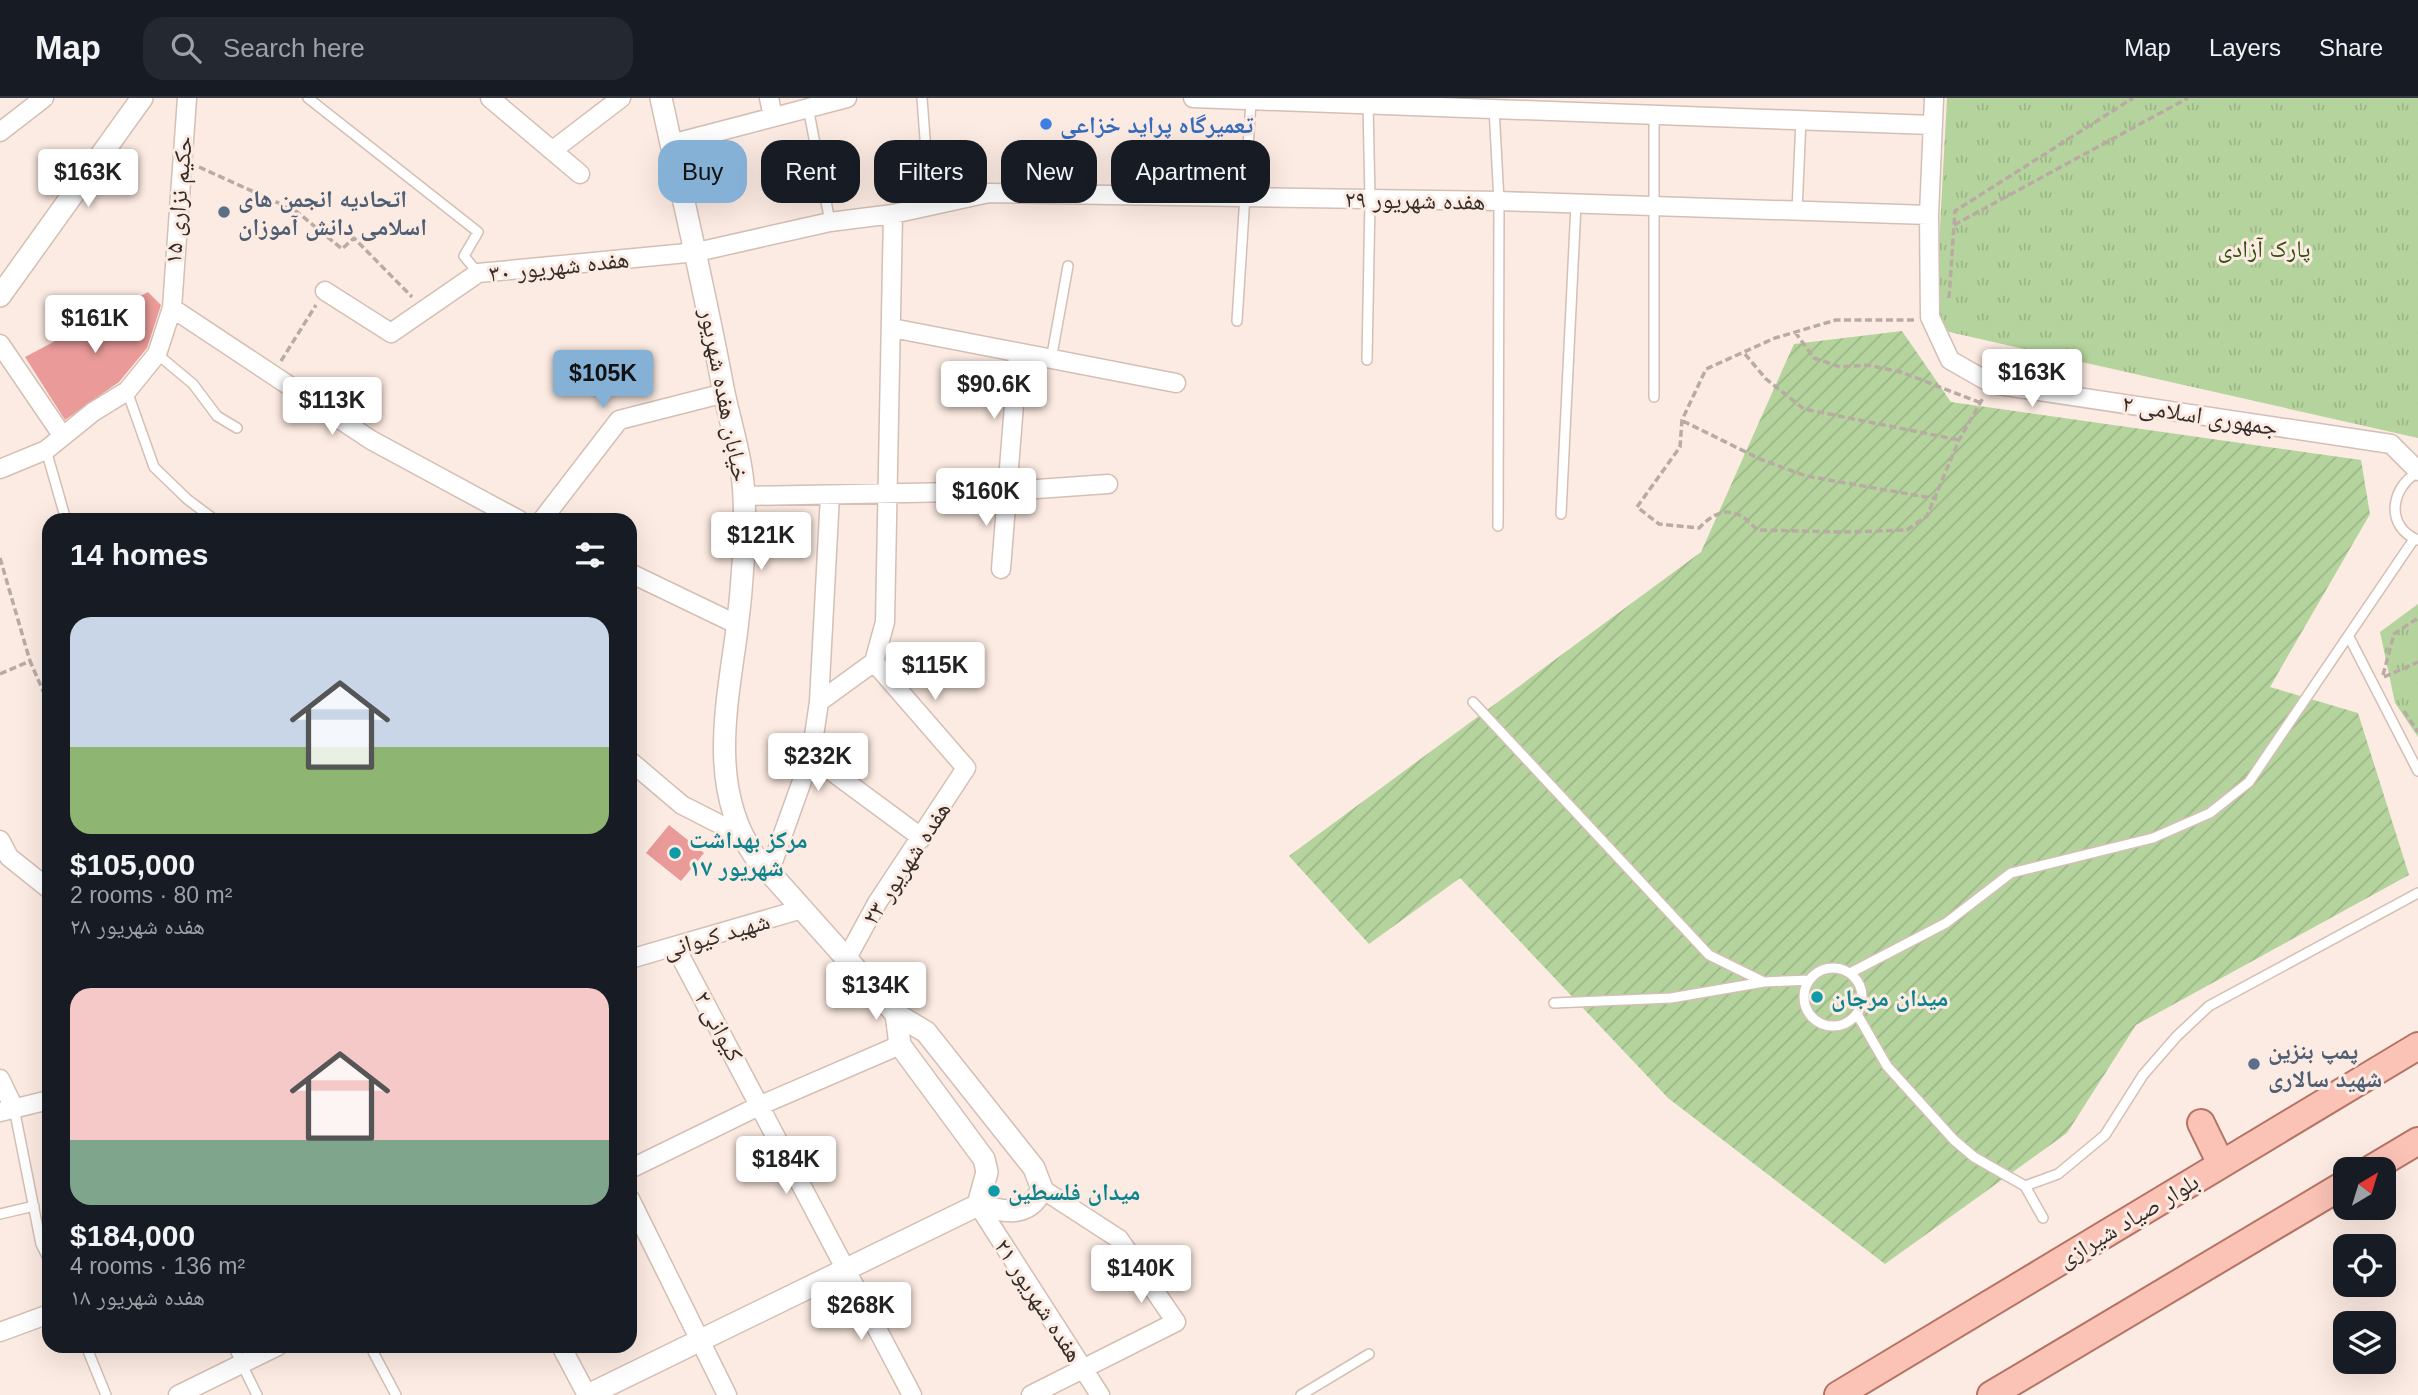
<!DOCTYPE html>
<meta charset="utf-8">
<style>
:root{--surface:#171b24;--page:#242831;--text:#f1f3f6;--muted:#9ea1a6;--line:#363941;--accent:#86b1d6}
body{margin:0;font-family:Arial,"Noto Naskh Arabic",sans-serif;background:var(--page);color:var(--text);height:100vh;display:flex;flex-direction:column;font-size:26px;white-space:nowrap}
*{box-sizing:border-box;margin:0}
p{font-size:23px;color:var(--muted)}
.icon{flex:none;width:38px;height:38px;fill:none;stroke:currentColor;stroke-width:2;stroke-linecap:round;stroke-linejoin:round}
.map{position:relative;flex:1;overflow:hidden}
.panel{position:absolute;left:42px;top:415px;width:595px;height:840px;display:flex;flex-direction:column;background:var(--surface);border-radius:21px;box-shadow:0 7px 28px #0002}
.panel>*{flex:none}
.guide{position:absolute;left:658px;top:42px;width:665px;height:63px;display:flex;gap:14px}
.needle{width:46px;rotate:38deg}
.controls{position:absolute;left:2333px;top:1059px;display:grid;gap:14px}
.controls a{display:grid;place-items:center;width:63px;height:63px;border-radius:14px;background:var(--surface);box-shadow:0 7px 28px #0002;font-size:35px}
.price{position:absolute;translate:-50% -60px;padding:0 16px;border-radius:7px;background:#fff;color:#222;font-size:23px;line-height:46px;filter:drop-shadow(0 2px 4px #0008)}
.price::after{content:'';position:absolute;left:50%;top:42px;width:21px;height:16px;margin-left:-10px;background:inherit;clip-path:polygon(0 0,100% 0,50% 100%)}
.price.active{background:var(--accent);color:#111}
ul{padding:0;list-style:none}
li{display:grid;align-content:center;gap:14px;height:371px;padding:0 28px}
li span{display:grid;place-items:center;height:217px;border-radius:21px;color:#555}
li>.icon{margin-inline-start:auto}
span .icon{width:126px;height:126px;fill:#fffc;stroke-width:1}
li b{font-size:30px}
h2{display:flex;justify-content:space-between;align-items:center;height:84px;padding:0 28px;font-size:30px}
.tag{padding:0 24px;border-radius:21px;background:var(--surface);box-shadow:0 7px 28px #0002;font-size:24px;line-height:63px}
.tag.active{background:var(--accent);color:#111}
header{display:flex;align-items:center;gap:42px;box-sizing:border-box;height:98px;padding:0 35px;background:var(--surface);border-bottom:2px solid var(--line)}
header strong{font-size:33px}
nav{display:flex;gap:38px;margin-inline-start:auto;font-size:24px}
.search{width:490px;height:63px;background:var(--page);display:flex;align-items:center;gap:18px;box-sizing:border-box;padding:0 24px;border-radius:21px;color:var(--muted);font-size:26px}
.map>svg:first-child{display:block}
.grass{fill:url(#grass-tufts)}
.garden{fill:url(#garden-furrows)}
.building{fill:#e99a99}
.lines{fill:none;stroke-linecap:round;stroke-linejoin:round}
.service-casing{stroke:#d4bfb4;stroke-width:12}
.minor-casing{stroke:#d4bfb4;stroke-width:21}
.tertiary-casing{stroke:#d4bfb4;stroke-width:24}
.primary-casing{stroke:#b47465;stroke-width:30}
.path{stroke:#b9aba3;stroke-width:3.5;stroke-dasharray:7 3.5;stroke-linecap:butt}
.service{stroke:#fff;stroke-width:9}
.minor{stroke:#fff;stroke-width:18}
.tertiary{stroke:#fff;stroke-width:21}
.primary{stroke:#fbc2b6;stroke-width:26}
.shop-dot{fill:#3f7fe0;stroke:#fcebe2;stroke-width:2.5}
.service-dot{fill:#5c6f8a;stroke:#fcebe2;stroke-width:2.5}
.culture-dot{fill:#0f9aa8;stroke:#fcebe2;stroke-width:2.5}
.labels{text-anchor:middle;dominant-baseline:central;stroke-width:6;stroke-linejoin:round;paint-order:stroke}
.shop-label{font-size:24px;font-weight:bold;fill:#366cbe;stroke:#fcebe2;text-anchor:start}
.service-label{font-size:24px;font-weight:bold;fill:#4e5e75;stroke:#fcebe2;text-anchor:start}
.street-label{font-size:24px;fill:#342c28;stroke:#fcebe2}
.park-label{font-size:24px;fill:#30500c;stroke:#fcebe2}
.culture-label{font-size:24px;font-weight:bold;fill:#0d838f;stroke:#fcebe2;text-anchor:start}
</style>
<header>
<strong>Map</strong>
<div class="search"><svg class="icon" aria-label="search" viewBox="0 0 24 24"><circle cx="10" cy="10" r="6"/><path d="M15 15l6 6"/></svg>Search here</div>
<nav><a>Map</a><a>Layers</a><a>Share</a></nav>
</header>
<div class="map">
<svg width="2418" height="1297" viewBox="0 0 2418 1297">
<defs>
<pattern id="grass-tufts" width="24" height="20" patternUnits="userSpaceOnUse" patternTransform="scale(1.75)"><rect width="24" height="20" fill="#b5d49d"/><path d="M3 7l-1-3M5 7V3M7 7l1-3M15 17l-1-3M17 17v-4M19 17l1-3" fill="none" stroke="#9cb687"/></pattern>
<pattern id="garden-furrows" width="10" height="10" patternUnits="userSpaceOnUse" patternTransform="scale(1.75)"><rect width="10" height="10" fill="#b5d49d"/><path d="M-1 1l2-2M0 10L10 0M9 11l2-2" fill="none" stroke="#9cb687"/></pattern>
</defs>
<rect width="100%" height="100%" fill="#fcebe2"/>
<path class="grass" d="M1947 0H2418V340L1945 233 1935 220Z
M2418 506V639L2395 605 2380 534Z"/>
<path class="garden" d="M1902 233 1951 304 2361 362 2370 416 2270 589 2358 615 2409 777 2136 927 2067 1035 1885 1166 1668 1000 1460 780 1369 846 1289 758 1701 454 1794 246Z"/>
<path class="building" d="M148 194 161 207 147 250 119 284 65 322 25 259Z
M669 727 704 755 681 783 646 755Z"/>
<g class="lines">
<g class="service-casing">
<path id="service" d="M308 0 478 134 464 158 478 175
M922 0 930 108
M808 9 830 124
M1494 10 1499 103 1498 428
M1654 15V299
M1797 113 1801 21
M1237 223 1251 3
M157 256 193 286 217 318 237 330
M1051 262 1068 168
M1367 262 1370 101 1368 6
M127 293 154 369 187 401 215 422
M46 352 66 422
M2418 374C2390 390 2385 429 2418 442
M1561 416 1576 106
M2349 539 2418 673
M1473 604 1709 857 1764 884
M1804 899a29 29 0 1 1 58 0a29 29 0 1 1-58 0Z
M1850 875 1946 825 2011 775 2153 740 2210 715 2249 684 2414 441
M1554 905 1671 900 1764 884 1809 882
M1857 916 1887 968 1954 1042 1974 1059 2025 1088 2058 1076 2105 1037 2143 977 2177 938 2209 908 2418 795
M14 1010 41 1146 49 1162
M2025 1088 2043 1120
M0 1116 34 1108
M86 1248 106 1297
M233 1248 257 1297
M370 1248 396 1297
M1301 1297 1369 1256"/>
</g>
<g class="minor-casing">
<path id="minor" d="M490 0 580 76
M769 0 773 19
M1193 0 1932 27
M1934 0 1929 117 1930 219 1950 262 1992 286 2391 346 2418 373
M0 34 44 0
M671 46 847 0
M553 52 621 0
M325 193 391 235 478 175 697 154 830 124 893 116 989 95 1499 103 1929 117
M172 210 371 342 519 422
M892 230 1176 285
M0 246 62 337
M0 371 46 352 93 314 127 293 157 256 172 210 187 0
M744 398 1009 393 1108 386
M542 422 619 322 725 295
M1001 471 1018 256
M630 475 738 527
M819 604 874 564 885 524 893 116
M811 658 922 740
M630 663 682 707 741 737
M0 742 9 759 49 791
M769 775 811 658 819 604 830 397
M676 850 912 1297
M847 860 877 805 966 670 874 564
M630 861 802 811
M0 981 14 1010
M0 1014 49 1002
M630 1071 761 1007 900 947
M630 1101 727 1297
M978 1107 1100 1297
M0 1234 49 1216
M561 1248 587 1297
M178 1297 278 1248
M1031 1297 1176 1224 1119 1141 1042 1091"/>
</g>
<g class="tertiary-casing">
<path id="tertiary" d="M661 0C682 97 705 193 723 290 730 325 743 363 744 399 746 437 742 492 737 531 727 607 708 689 754 757L896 916
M0 198 142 0
M896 916 926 934 1034 1070 1042 1091C1029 1120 1003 1114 978 1107L987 1074 984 1061 900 947Z
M588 1297 978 1107"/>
</g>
<g class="primary-casing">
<path id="primary" d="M2201 1025 2221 1066
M2371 1071 2418 1043
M1838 1297 2418 948
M1991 1297 2345 1086"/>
</g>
<path class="path" d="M199 69 296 113 342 151 354 140 412 199
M1954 127 2188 0
M1949 200 1955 113 2133 0
M1914 222H1836L1775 240 1706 271 1682 322 1680 349 1637 409 1659 426 1699 430C1720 408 1737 409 1757 432L1846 434 1907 432 1927 418 1959 342 1983 300
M1795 234 1814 260 1840 269 1867 267 1901 274 1981 305
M1745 256 1766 281 1804 311 1959 342
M281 263 316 207
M1683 323 1760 361 1806 378 1937 401
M0 460 30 563
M0 576 30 563 47 602 49 601
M2383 577 2394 536 2418 520
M2384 579 2418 564
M2404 613 2418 634"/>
<use href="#service" class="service"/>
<use href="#minor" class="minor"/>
<use href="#tertiary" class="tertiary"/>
<use href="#primary" class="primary"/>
</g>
<circle class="shop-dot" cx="1046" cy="26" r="7"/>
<g class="service-dot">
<circle cx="224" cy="114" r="7"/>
<circle cx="2254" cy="966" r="7"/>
</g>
<g class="culture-dot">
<circle cx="675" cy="755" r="7"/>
<circle cx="1817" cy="899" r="7"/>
<circle cx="994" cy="1093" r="7"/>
</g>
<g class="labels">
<g class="shop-label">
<text x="1060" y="26">تعمیرگاه پراید خزاعی</text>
</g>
<g class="service-label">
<text x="238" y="100">اتحادیه انجمن های<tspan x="238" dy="28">اسلامی دانش آموزان</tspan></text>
<text x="2268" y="952">پمپ بنزین<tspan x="2268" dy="28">شهید سالاری</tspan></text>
</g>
<g class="street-label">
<text transform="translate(178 102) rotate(-85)">حکیم نزاری ۱۵</text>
<text transform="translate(1415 102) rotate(1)">هفده شهریور ۲۹</text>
<text transform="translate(559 168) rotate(-6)">هفده شهریور ۳۰</text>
<text transform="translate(725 297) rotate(79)">خیابان هفده شهریور</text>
<text transform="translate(2200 317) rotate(9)">جمهوری اسلامی ۲</text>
<text transform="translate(906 765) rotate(-57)">هفده شهریور ۲۳</text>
<text transform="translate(716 837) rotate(-16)">شهید کیوانی</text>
<text transform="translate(719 928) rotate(62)">کیوانی ۲</text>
<text transform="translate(2128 1122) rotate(-31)">بلوار صیاد شیرازی</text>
<text transform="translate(1039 1202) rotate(57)">هفده شهریور ۲۱</text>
</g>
<g class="park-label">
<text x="2264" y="150">پارک آزادی</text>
</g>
<g class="culture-label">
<text x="689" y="741">مرکز بهداشت<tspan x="689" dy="28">۱۷ شهریور</tspan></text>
<text x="1831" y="899">میدان مرجان</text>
<text x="1008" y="1093">میدان فلسطین</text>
</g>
</g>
</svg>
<div class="controls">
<a><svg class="needle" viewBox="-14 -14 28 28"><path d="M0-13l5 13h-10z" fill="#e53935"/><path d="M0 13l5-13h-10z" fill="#9ea1a6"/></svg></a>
<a><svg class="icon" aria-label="locate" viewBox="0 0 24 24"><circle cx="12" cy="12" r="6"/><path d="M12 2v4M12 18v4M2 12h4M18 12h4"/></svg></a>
<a><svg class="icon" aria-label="layers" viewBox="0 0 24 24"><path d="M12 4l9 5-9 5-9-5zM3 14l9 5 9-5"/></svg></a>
</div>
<b class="price" style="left:88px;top:111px">$163K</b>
<b class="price" style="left:95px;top:257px">$161K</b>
<b class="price" style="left:2032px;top:311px">$163K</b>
<b class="price active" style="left:603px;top:312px">$105K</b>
<b class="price" style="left:994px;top:323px">$90.6K</b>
<b class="price" style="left:332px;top:339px">$113K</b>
<b class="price" style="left:986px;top:430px">$160K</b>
<b class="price" style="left:761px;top:474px">$121K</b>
<b class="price" style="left:935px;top:604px">$115K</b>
<b class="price" style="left:818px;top:695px">$232K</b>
<b class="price" style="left:876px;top:924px">$134K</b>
<b class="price" style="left:786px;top:1098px">$184K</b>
<b class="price" style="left:1141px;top:1207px">$140K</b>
<b class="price" style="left:861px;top:1244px">$268K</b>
<div class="guide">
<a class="tag active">Buy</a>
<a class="tag">Rent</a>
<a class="tag">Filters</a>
<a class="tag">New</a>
<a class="tag">Apartment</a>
</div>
<section class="panel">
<h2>14 homes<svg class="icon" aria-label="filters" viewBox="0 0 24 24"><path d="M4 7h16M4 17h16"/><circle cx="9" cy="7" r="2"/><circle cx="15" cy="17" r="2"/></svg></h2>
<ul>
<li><span style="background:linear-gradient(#c9d6e8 60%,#8fb573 0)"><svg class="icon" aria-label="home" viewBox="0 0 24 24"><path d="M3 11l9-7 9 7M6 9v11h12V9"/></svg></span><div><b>$105,000</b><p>2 rooms · 80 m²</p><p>هفده شهریور ۲۸</p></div></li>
<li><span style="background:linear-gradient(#f6c9c9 70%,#7fa58c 0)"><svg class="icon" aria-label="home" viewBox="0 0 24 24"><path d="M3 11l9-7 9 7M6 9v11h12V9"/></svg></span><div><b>$184,000</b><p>4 rooms · 136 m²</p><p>هفده شهریور ۱۸</p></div></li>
</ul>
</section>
</div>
